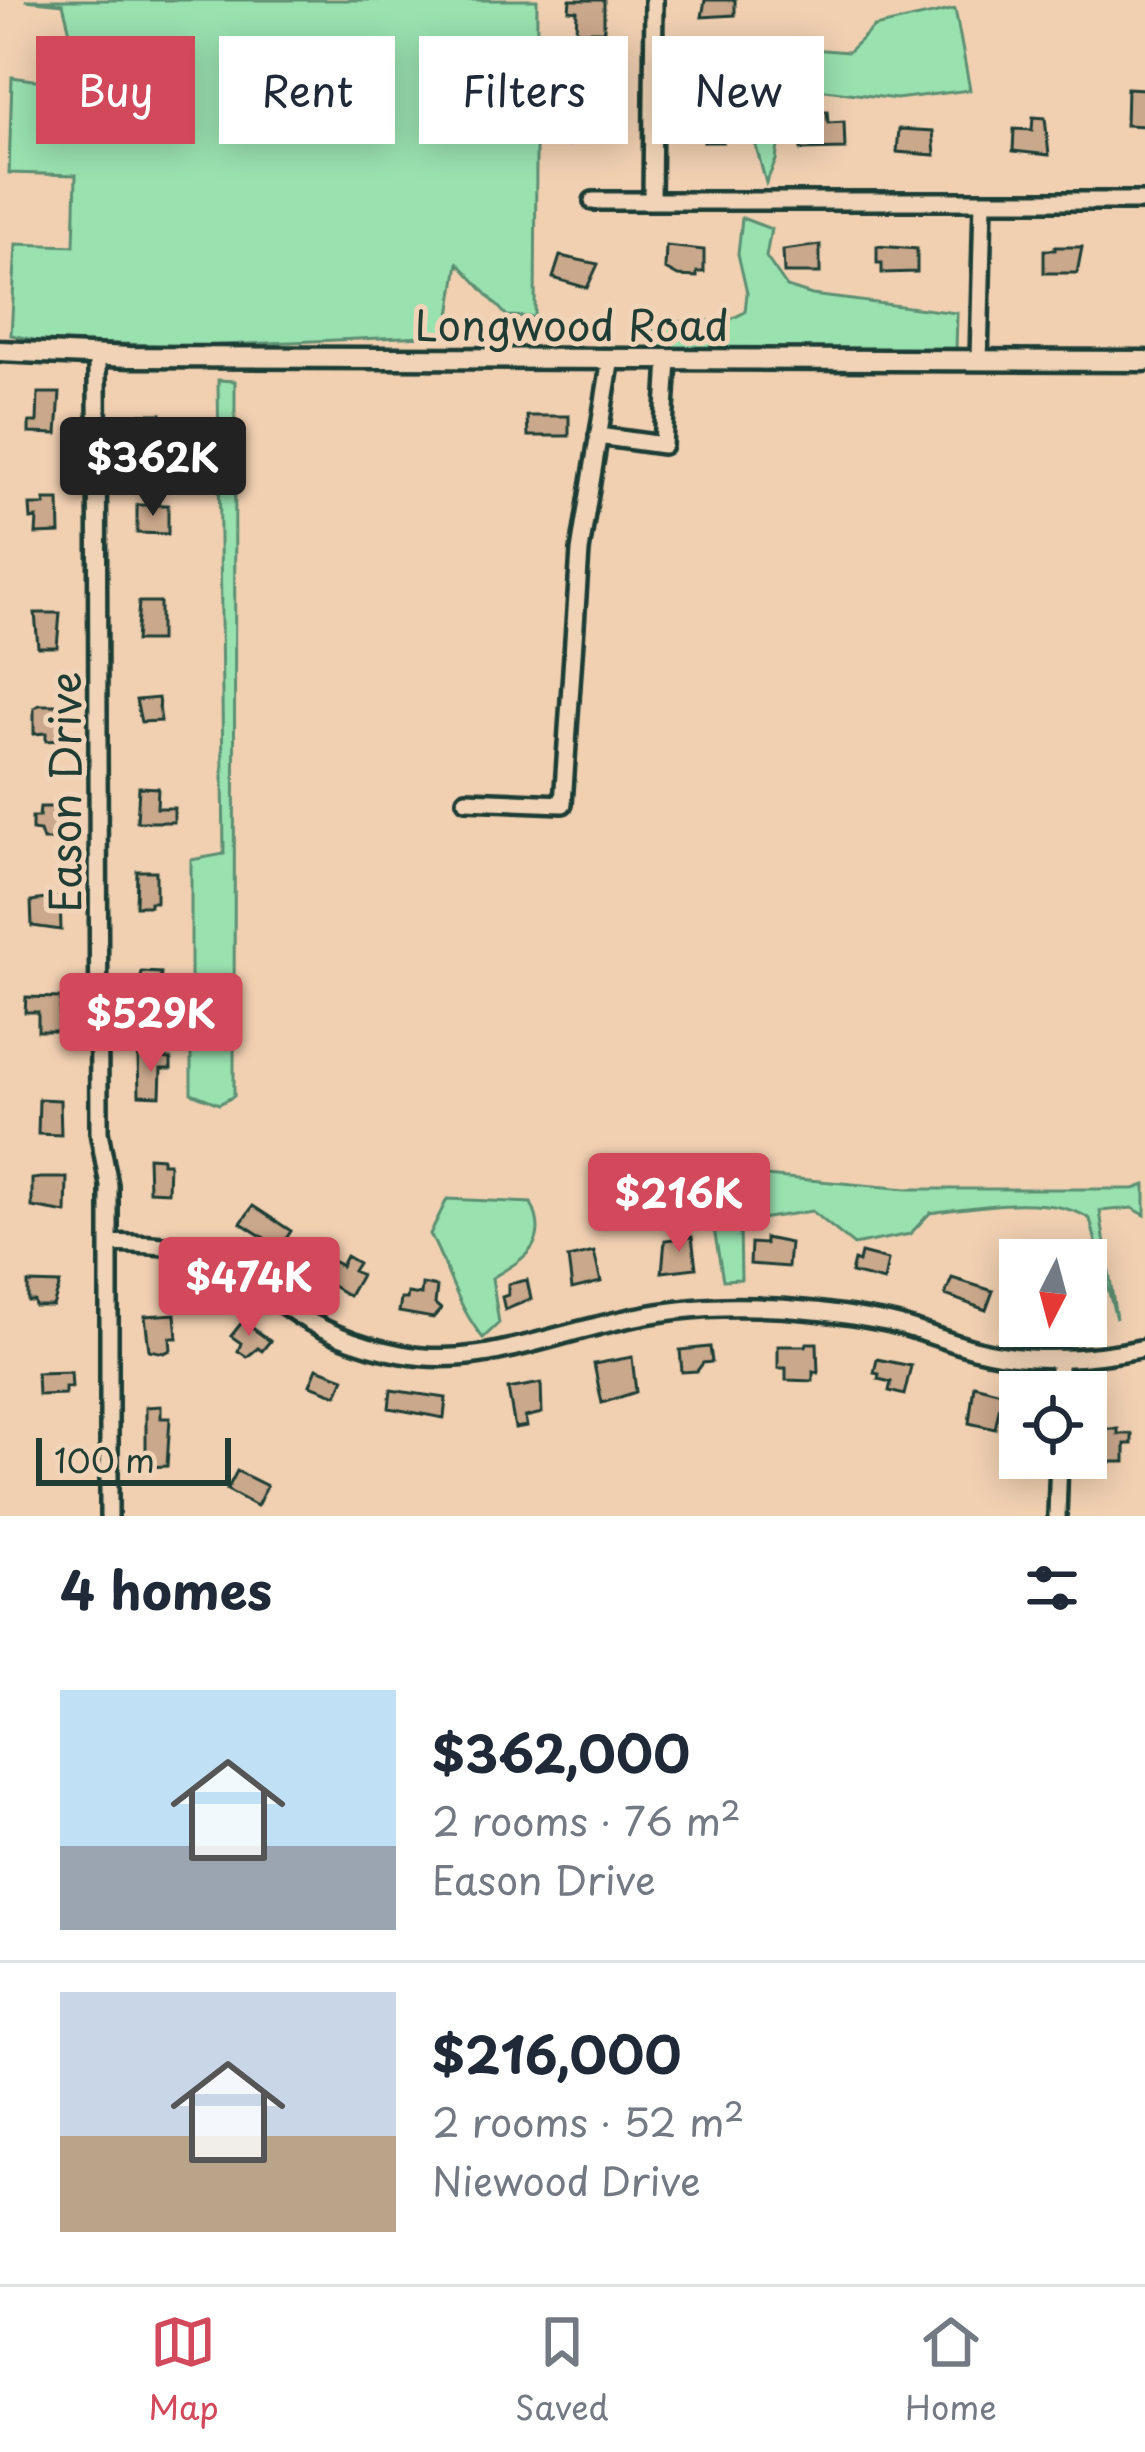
<!DOCTYPE html>
<meta charset="utf-8">
<style>
:root{--surface:#fff;--page:#f6f6f7;--text:#1f2937;--muted:#747a83;--line:#e0e1e3;--accent:#d1495b}
body{margin:0;font-family:"Playpen Sans",sans-serif;background:var(--page);color:var(--text);height:100vh;display:flex;flex-direction:column;font-size:45px;white-space:nowrap}
*{box-sizing:border-box;margin:0}
p{font-size:39px;color:var(--muted)}
.icon{flex:none;width:66px;height:66px;fill:none;stroke:currentColor;stroke-width:2;stroke-linecap:round;stroke-linejoin:round}
.map{position:relative;height:1516px;overflow:hidden}
.details{display:flex;flex-direction:column;background:var(--surface);flex:1}
.details>*{flex:none}
.banner{position:absolute;left:36px;top:36px;width:1074px;height:108px;display:flex;gap:24px}
.needle{width:78px;rotate:186deg}
.controls{position:absolute;left:999px;top:1239px;display:grid;gap:24px}
.controls a{display:grid;place-items:center;width:108px;height:108px;border-radius:0px;background:var(--surface);box-shadow:0 6px 30px #0003;font-size:60px}
.scale{position:absolute;left:36px;bottom:30px;width:195px;box-sizing:border-box;padding-left:12px;border:6px solid #1f3d34;border-top:0;font-size:33px;line-height:42px;white-space:nowrap;color:#1f3d34;-webkit-text-stroke:9px #f1d4b7;paint-order:stroke}
.price{position:absolute;translate:-50% -102px;padding:0 27px;border-radius:12px;background:var(--accent);color:#fff;font-size:39px;line-height:78px;filter:drop-shadow(0 3px 6px #0008)}
.price::after{content:'';position:absolute;left:50%;top:72px;width:36px;height:27px;margin-left:-18px;background:inherit;clip-path:polygon(0 0,100% 0,50% 100%)}
.price.on{background:#222;color:#fff}
ul{padding:0;list-style:none}
li{display:flex;align-items:center;gap:36px;height:300px;padding:0 60px}
li+li{border-top:3px solid var(--line)}
li span{display:grid;place-items:center;flex:none;width:336px;height:240px;border-radius:0px;color:#555}
li>.icon{margin-inline-start:auto}
span .icon{width:144px;height:144px;fill:#fffc;stroke-width:1}
li b{font-size:51px}
h2{display:flex;justify-content:space-between;align-items:center;height:144px;padding:0 60px;font-size:51px}
.tag{padding:0 42px;border-radius:0px;background:var(--surface);box-shadow:0 6px 30px #0003;font-size:42px;line-height:108px}
.tag.on{background:var(--accent);color:#fff}
.tab-bar{display:flex;justify-content:space-around;align-items:center;height:168px;border-top:3px solid var(--line);background:var(--surface);font-size:33px;color:var(--muted)}
.tab-bar a{display:grid;justify-items:center;gap:6px}
.tab-bar .on{color:var(--accent)}
.map>svg:first-child{display:block}
.green{fill:#9ae1b0;stroke:#5c8f72;stroke-width:3}
.building{fill:#caa88c;stroke:#1f3d34;stroke-width:3}
.lines{fill:none;stroke-linecap:round;stroke-linejoin:round}
.minor-casing{stroke:#1f3d34;stroke-width:24}
.major-casing{stroke:#1f3d34;stroke-width:27}
.minor{stroke:#f1d4b7;stroke-width:15}
.major{stroke:#f1d4b7;stroke-width:18}
.labels{text-anchor:middle;dominant-baseline:central;stroke-width:10;stroke-linejoin:round;paint-order:stroke}
.street-label{font-size:42px;fill:#1f3d34;stroke:#f1d4b7}
</style>
<div class="map">
<svg width="1145" height="1516" viewBox="0 0 1145 1516">
<rect width="100%" height="100%" fill="#f1d0b2"/>
<filter id="ink" filterUnits="userSpaceOnUse"><feTurbulence type="fractalNoise" baseFrequency=".00833" numOctaves="2"/><feDisplacementMap in="SourceGraphic" scale="24" xChannelSelector="R" yChannelSelector="G"/><feConvolveMatrix kernelMatrix="1 2 1 2 8 2 1 2 1" color-interpolation-filters="sRGB"/></filter>
<g filter="url(#ink)">
<path class="green" d="M25 0H537L535 317 507 316 458 263 447 335 200 346 43 342 11 335 16 244 74 246 76 175 9 173 12 77 68 85 74 48 63 4Z
M955 9 970 90 896 99 825 90H786L776 160 766 183 746 110 710 70 760 64 788 47 848 52 874 27Z
M742 218 771 229 766 257 787 287 812 295 957 313 956 352 651 347 653 323 729 320 745 312 747 293 738 254Z
M218 380 235 381 234 1096 219 1104 191 1093V860L224 854Z
M645 1165 907 1189H1134L1145 1185V1215L1132 1208 1100 1211 1116 1319 1090 1219C1050 1193 975 1207 930 1213L910 1234 854 1245 812 1211 740 1222 741 1279 723 1280 706 1184 652 1210 638 1181Z
M447 1199 531 1203C552 1245 523 1259 492 1278L499 1323 483 1338C457 1306 449 1270 430 1234Z"/>
<path class="building" d="M570 0H604V31H576L577 11 569 10Z
M705 0H735V15L702 17Z
M1127 88 1145 89V126L1126 125Z
M587 96 589 102 599 98 608 123 580 133 583 140 569 145 558 115 563 113 560 105Z
M702 106H724L723 142H704Z
M827 111 828 123 844 122 845 149 801 150 800 124H808L807 112Z
M1033 117 1045 118 1049 155 1013 151 1014 129 1032 130Z
M899 129 933 131 935 155 897 152Z
M820 245V273H784L783 250Z
M666 246 704 250V272H697V277L678 276 665 269Z
M877 246 917 249V272L882 273V263H877Z
M1055 247H1082L1077 273H1044V250H1055Z
M560 256 598 264 587 288 553 278Z
M38 393H60L57 434 29 433V422H37Z
M141 414H161V439L136 438Z
M527 416H569V436H528Z
M44 500H59L60 533 36 534 37 518 31 519 30 505H45Z
M137 505H168V534L137 533Z
M139 602H160V641H136Z
M35 613H60L57 647H38Z
M158 698 161 721 141 722 136 700Z
M39 705H60V740L46 741V733L34 734V708Z
M139 787 158 788 157 808H174V822H137Z
M40 807H60V840H43L40 831 32 830V817H39Z
M137 871H156V902H150V906H136Z
M60 897 61 930 32 926 31 901Z
M142 972 161 973 159 1001 137 1000Z
M26 997 61 998 58 1031H38V1012H25Z
M138 1056 171 1059V1069H161L160 1096 139 1095Z
M39 1099 60 1100 61 1135 38 1134Z
M148 1157 162 1158V1163H169L168 1192 149 1191Z
M41 1178H67L66 1213 32 1207V1179Z
M253 1206 291 1231 280 1248 241 1223Z
M692 1237 696 1268 662 1272 665 1240Z
M765 1238 790 1243 788 1267 750 1264 751 1243 765 1244Z
M594 1252 601 1282 572 1289 568 1258Z
M861 1253 888 1260 884 1281 851 1273 854 1260 859 1262Z
M322 1254 341 1266 346 1256 358 1263 353 1271 361 1275 349 1296 311 1273Z
M952 1278 993 1291 986 1310 945 1295Z
M527 1280 531 1299 505 1310 502 1297 508 1295V1284Z
M28 1283 60 1284 53 1306H35L34 1301H28Z
M422 1284 437 1287 435 1304 441 1309 433 1318 399 1312 401 1299H407L408 1293 421 1295Z
M175 1314 177 1338H170L171 1350 164 1353 149 1350 145 1316Z
M243 1321 270 1341 262 1351 258 1348 247 1357 238 1351 241 1343 231 1336Z
M807 1343H817L818 1373 813 1371V1381L786 1380V1368H778V1346H806Z
M710 1347 712 1362 703 1363 697 1371 682 1372 680 1350Z
M632 1357 636 1392 602 1403 594 1364Z
M877 1359 911 1366 904 1395 889 1391 891 1382 878 1379 879 1374 874 1373Z
M317 1368 344 1378 337 1395 310 1385Z
M71 1372 72 1387H65V1394L38 1395 37 1373Z
M541 1383 542 1413 525 1417 527 1426 515 1428 508 1389Z
M974 1385 1009 1394 1006 1406 1000 1405 995 1429 969 1423Z
M391 1390 446 1398 444 1418 389 1408Z
M161 1406V1418H170L167 1466 146 1467V1407Z
M1098 1429H1118V1434H1132V1444H1125V1462H1098Z
M237 1471 267 1486 257 1506 227 1490Z"/>
<g class="lines">
<g class="minor-casing">
<path id="minor" d="M593 201H1145
M652 201 654 0
M97 356 99 1132 109 1185V1516
M979 360 983 201
M598 436 663 445 668 359
M466 800 563 804 580 551 611 358
M110 1243C145 1245 184 1244 217 1259 243 1271 262 1289 284 1305 319 1331 359 1346 401 1354 470 1367 531 1342 597 1326 638 1315 681 1308 723 1307 778 1306 833 1311 886 1322 916 1328 944 1341 974 1349 1031 1364 1088 1360 1145 1348
M1059 1360V1392
M1057 1516 1059 1458"/>
</g>
<g class="major-casing">
<path id="major" d="M0 351 130 357 1145 361"/>
</g>
<use href="#minor" class="minor"/>
<use href="#major" class="major"/>
</g>
</g>
<g class="labels">
<g class="street-label">
<text x="572" y="323">Longwood Road</text>
<text transform="translate(63 792) rotate(-90)">Eason Drive</text>
</g>
</g>
</svg>
<div class="controls">
<a><svg class="needle" viewBox="-14 -14 28 28"><path d="M0-13l5 13h-10z" fill="#e53935"/><path d="M0 13l5-13h-10z" fill="#747a83"/></svg></a>
<a><svg class="icon" aria-label="locate" viewBox="0 0 24 24"><circle cx="12" cy="12" r="6"/><path d="M12 2v4M12 18v4M2 12h4M18 12h4"/></svg></a>
</div>
<div class="scale">100 m</div>
<b class="price on" style="left:153px;top:519px">$362K</b>
<b class="price" style="left:151px;top:1075px">$529K</b>
<b class="price" style="left:679px;top:1255px">$216K</b>
<b class="price" style="left:249px;top:1339px">$474K</b>
<div class="banner">
<a class="tag on">Buy</a>
<a class="tag">Rent</a>
<a class="tag">Filters</a>
<a class="tag">New</a>
</div>
</div>
<section class="details">
<h2>4 homes<svg class="icon" aria-label="filters" viewBox="0 0 24 24"><path d="M4 7h16M4 17h16"/><circle cx="9" cy="7" r="2"/><circle cx="15" cy="17" r="2"/></svg></h2>
<ul>
<li><span style="background:linear-gradient(#bfe0f5 65%,#9aa5b1 0)"><svg class="icon" aria-label="home" viewBox="0 0 24 24"><path d="M3 11l9-7 9 7M6 9v11h12V9"/></svg></span><div><b>$362,000</b><p>2 rooms · 76 m²</p><p>Eason Drive</p></div></li>
<li><span style="background:linear-gradient(#c9d6e8 60%,#b9a48a 0)"><svg class="icon" aria-label="home" viewBox="0 0 24 24"><path d="M3 11l9-7 9 7M6 9v11h12V9"/></svg></span><div><b>$216,000</b><p>2 rooms · 52 m²</p><p>Niewood Drive</p></div></li>
</ul>
</section>
<nav class="tab-bar">
<a class="on"><svg class="icon" aria-label="map" viewBox="0 0 24 24"><path d="M3 6l6-2 6 2 6-2v14l-6 2-6-2-6 2zM9 4v14M15 6v14"/></svg>Map</a>
<a><svg class="icon" aria-label="saved" viewBox="0 0 24 24"><path d="M7 4h10v16l-5-4-5 4z"/></svg>Saved</a>
<a><svg class="icon" aria-label="home" viewBox="0 0 24 24"><path d="M3 11l9-7 9 7M6 9v11h12V9"/></svg>Home</a>
</nav>
